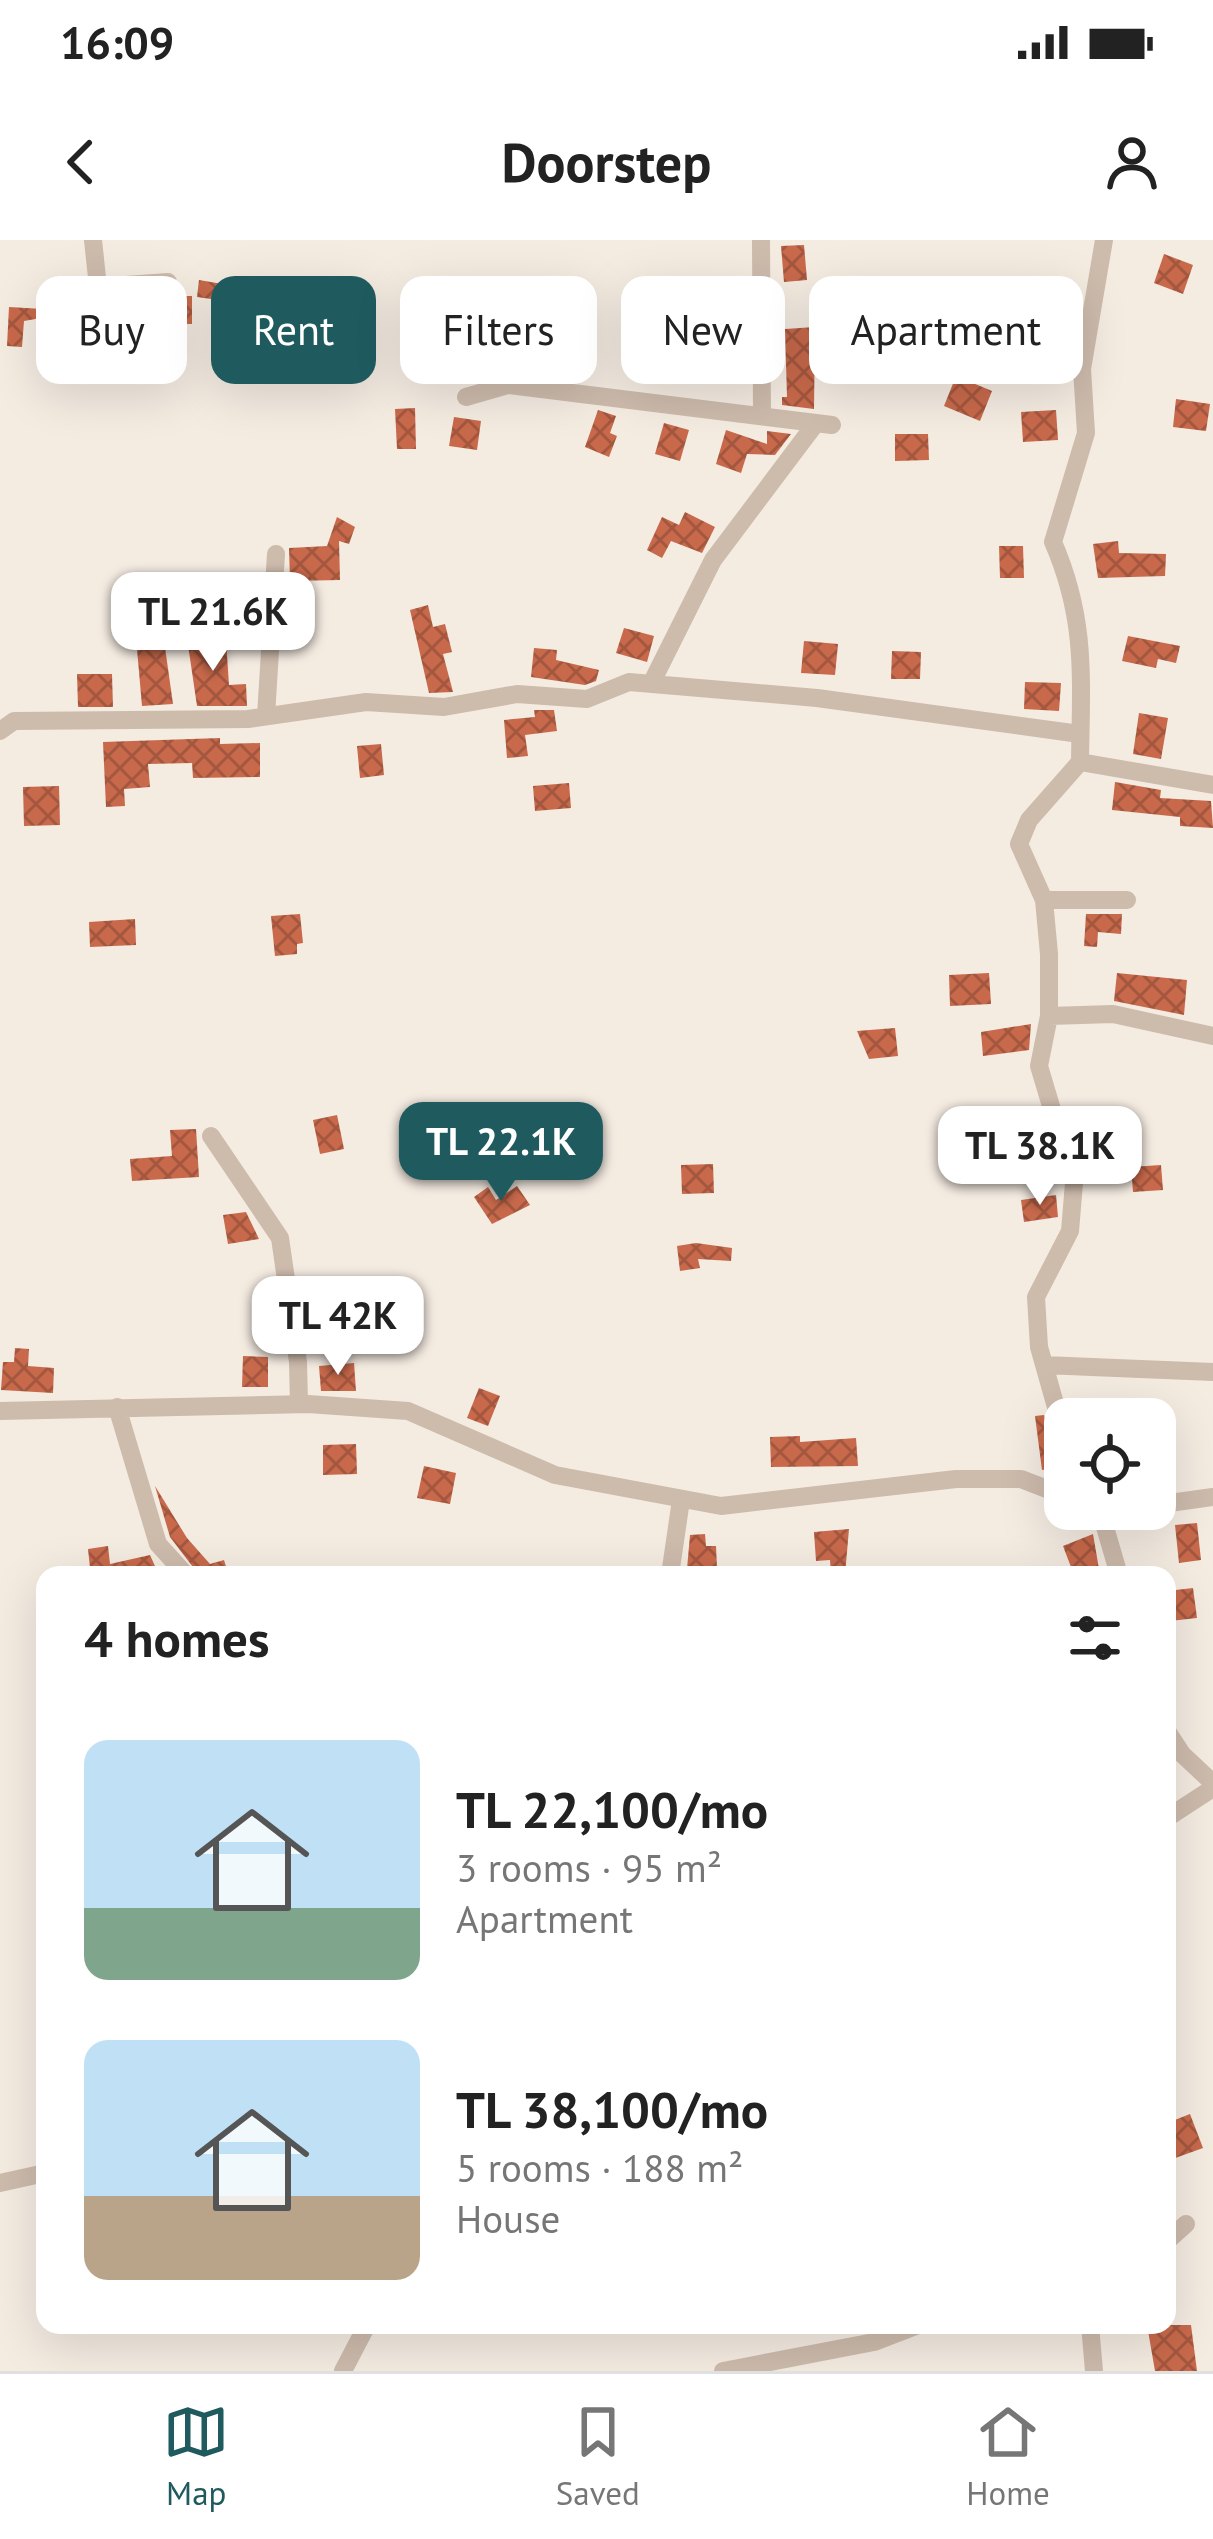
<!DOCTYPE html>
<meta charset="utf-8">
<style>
:root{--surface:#fff;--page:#f6f6f6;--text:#222;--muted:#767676;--line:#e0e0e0;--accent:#1f5a5e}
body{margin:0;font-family:"PT Sans",sans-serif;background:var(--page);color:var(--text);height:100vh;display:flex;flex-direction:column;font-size:45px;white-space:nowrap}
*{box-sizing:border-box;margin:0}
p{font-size:39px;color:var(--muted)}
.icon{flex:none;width:66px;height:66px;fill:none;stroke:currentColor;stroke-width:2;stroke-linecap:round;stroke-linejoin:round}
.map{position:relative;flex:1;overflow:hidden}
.drawer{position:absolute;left:36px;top:1326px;width:1140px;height:768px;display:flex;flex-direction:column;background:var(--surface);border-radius:24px;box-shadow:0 12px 48px #0002}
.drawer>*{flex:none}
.guide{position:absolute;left:36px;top:36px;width:1143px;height:108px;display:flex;gap:24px}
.tools{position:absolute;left:1044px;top:1158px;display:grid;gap:24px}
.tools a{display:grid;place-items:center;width:132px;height:132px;border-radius:24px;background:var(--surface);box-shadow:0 12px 48px #0002;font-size:60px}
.price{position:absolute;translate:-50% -102px;padding:0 27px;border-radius:24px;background:#fff;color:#222;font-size:39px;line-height:78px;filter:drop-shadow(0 3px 6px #0008)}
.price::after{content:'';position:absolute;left:50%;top:72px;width:36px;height:27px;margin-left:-18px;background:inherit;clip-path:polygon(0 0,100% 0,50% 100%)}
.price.current{background:var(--accent);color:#fff}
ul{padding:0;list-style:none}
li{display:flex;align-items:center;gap:36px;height:300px;padding:0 48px}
li span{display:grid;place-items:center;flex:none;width:336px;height:240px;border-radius:24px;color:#555}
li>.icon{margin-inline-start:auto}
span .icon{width:144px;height:144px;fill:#fffc;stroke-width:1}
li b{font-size:51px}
h2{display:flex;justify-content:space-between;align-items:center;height:144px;padding:0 48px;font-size:51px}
.tag{padding:0 42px;border-radius:24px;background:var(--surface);box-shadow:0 12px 48px #0002;font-size:42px;line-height:108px}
.tag.current{background:var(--accent);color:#fff}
.status{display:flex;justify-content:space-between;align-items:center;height:84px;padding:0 60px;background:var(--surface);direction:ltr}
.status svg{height:33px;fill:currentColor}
header{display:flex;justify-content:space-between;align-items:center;height:156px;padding:0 48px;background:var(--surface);font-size:54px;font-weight:600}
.tab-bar{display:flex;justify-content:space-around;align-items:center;height:168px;border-top:3px solid var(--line);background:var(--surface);font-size:33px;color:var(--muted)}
.tab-bar a{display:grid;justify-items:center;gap:6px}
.tab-bar .current{color:var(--accent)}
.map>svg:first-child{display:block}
.building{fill:url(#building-cross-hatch)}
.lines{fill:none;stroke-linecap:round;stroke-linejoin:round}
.minor{stroke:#cdbbac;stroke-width:18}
</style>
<div class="status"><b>16:09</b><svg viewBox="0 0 49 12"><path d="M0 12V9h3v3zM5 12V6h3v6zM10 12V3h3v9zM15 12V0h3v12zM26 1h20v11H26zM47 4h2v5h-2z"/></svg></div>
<header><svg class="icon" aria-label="back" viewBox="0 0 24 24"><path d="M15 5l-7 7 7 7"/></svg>Doorstep<svg class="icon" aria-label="person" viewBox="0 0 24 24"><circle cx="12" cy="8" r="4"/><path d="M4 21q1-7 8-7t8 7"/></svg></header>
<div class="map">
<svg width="1213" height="2131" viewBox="0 0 1213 2131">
<defs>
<pattern id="building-cross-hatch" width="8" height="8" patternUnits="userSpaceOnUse" patternTransform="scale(3)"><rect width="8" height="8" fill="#c8694b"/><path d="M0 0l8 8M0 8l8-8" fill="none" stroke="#a4573f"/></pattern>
</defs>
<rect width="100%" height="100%" fill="#f4ebe1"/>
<path class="building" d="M804 5 807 40 784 42 781 6Z
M1164 14 1193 25 1183 54 1154 43Z
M199 40 269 52 346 50 347 63 313 64V79L263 81 244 77 246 64 197 57Z
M162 56H192V84H162Z
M953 56 977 57 976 96 952 95Z
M74 58 64 74 24 81 22 107 7 106 9 67 43 69V64Z
M97 73 120 74 119 102 93 101Z
M815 87 814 169 782 165V157H787L785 89Z
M956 136 992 151 980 181 944 166Z
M1176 159 1210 164 1206 191 1173 187Z
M415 168 416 209H397L395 169Z
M598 170 616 176 610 193 617 196 609 217 585 207Z
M1056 170 1058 200 1023 202 1021 172Z
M454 177 481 181 477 210 449 206Z
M664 183 689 190 680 221 655 214Z
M726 190 767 204V191L791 194 775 215 747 214 741 233 716 224Z
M895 194H928L929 220 895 221Z
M685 272 715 287 702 313 671 301 662 318 647 310 662 277 679 285Z
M337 277 355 287 349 304 339 301 340 340 290 341 289 308 327 306Z
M1118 301 1119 313 1166 314 1165 336 1098 338 1093 304Z
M999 306H1023L1024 338H1000Z
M428 365 433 387 445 384 452 412 443 414 453 452 429 453 410 370Z
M160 372 173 464 142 466 134 375Z
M624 388 654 396 647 422 616 413Z
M205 395 206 401 226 400 229 445 246 444 247 466H197L187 398Z
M1128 396 1180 406 1176 423 1158 419 1156 428 1122 421Z
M804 401 838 404 835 435 801 433Z
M534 408 557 410 556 420 599 430 596 441 585 445 531 437Z
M892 411 921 412 920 439H891Z
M77 434H112L113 467H78Z
M1025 442 1061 443 1059 471 1024 469Z
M534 470H554L557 491 525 495 528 516 507 518 504 480 535 477Z
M1139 473 1168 478 1161 519 1133 514Z
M220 498V504L260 503V537L193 538 192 523 148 524 150 547 124 549 125 566 106 567 103 502Z
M381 504 384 535 360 538 357 506Z
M1115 542 1161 550 1160 558 1211 561 1213 588 1180 586V577L1112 570Z
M569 543 571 568 535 571 533 546Z
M59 546 60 585 24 586 23 547Z
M300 674 303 703 297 704V714L275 716 271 676Z
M1086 674H1122L1121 694 1098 692 1097 707 1084 706Z
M135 679 136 705 90 707 89 682Z
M989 733 991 764 950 766 949 735Z
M1117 733 1187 740 1184 775 1114 761Z
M1031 784 1029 810 983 816 981 792Z
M895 788 898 816 869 819 857 791Z
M337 875 344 909 320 914 313 880Z
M196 889 199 937 132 941 130 919 172 916 170 890Z
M713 924 714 953 682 954 681 925Z
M1161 925 1163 950 1133 952 1131 927Z
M517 946 530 965 492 984 474 957 488 947 496 960Z
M1056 955 1058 977 1024 982 1021 960Z
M246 972 259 999 228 1004 223 975Z
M696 1003 732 1008 731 1021 698 1019 700 1028 680 1031 677 1006Z
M15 1108 29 1109 28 1126 54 1128 53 1153 1 1150 3 1122H14Z
M243 1116 268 1117V1147H242Z
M354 1123 356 1151H321L319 1126Z
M479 1148 500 1156 488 1186 467 1178Z
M1044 1175 1052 1204 1062 1212 1064 1227 1042 1230 1035 1176Z
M800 1196V1202L856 1198 858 1226 771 1227 770 1197Z
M356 1204 357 1234 323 1235V1205Z
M424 1226 456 1233 450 1264 417 1258Z
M155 1246 187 1298 210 1324 224 1320 228 1333 199 1335 170 1297Z
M1197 1283 1201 1320 1179 1323 1175 1285Z
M849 1289 845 1335H831L830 1320 816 1321 814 1292Z
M705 1294 706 1306H716L717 1328 687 1329 690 1295Z
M1093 1294 1100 1335H1074L1063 1306Z
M108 1306 110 1324 150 1315 159 1335H85L90 1328 88 1309Z
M1193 1348 1197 1378 1170 1381 1167 1351Z
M1190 1874 1203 1908 1167 1921V1883Z
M1147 2085H1191L1197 2131H1155Z"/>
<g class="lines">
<path class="minor" d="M761 0 762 176
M98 47 168 42
M75 82 98 47 93 0
M466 157 508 145 832 185
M651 444 713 320 816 183
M266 476 276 314
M0 491 14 481 248 479 366 462 444 467 517 454 587 459 629 442 817 458 1080 494
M1080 522 1213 545
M1044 660H1127
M1049 776 1113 774 1213 796
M211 896 280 998 298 1122 299 1164
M1044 1125 1213 1132
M117 1167 158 1304 186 1335
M0 1171 308 1164 408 1171 555 1235 721 1266 956 1239H1021L1065 1256
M1065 1199 1039 1107 1036 1057 1070 991 1074 943 1039 826 1049 776V714L1044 660 1019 604 1029 580 1080 522C1081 439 1087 380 1053 302L1086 193 1082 129 1104 0
M1155 1265 1213 1257
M1100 1270 1119 1335
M670 1335 681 1260
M1167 1491 1182 1514 1213 1543
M1167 1578 1213 1548
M0 1943 45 1933
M1167 2001 1186 1984
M1090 2085 1094 2131
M343 2131 367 2085
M723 2131 874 2102 918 2085"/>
</g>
</svg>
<div class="tools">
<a><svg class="icon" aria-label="locate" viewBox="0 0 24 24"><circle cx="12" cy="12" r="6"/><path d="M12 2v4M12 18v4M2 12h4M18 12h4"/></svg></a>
</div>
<b class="price" style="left:213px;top:434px">TL 21.6K</b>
<b class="price current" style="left:501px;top:964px">TL 22.1K</b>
<b class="price" style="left:1040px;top:968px">TL 38.1K</b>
<b class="price" style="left:338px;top:1138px">TL 42K</b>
<div class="guide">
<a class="tag">Buy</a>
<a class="tag current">Rent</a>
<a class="tag">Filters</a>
<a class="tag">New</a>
<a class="tag">Apartment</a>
</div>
<section class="drawer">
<h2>4 homes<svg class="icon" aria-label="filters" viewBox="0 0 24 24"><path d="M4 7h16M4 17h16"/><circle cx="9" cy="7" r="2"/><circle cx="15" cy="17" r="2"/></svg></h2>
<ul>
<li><span style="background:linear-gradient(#bfe0f5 70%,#7fa58c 0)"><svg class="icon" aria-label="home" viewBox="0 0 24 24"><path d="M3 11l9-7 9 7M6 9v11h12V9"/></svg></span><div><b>TL 22,100/mo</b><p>3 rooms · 95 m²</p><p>Apartment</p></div></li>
<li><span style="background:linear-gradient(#bfe0f5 65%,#b9a48a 0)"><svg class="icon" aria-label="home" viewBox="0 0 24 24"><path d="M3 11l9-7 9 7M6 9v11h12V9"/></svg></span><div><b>TL 38,100/mo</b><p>5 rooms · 188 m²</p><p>House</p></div></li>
</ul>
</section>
</div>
<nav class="tab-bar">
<a class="current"><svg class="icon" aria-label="map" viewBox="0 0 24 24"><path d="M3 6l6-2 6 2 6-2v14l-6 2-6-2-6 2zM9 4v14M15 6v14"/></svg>Map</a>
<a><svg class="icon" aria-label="saved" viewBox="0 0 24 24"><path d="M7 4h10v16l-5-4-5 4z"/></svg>Saved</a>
<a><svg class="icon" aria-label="home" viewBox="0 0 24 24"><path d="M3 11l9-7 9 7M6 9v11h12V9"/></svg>Home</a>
</nav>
